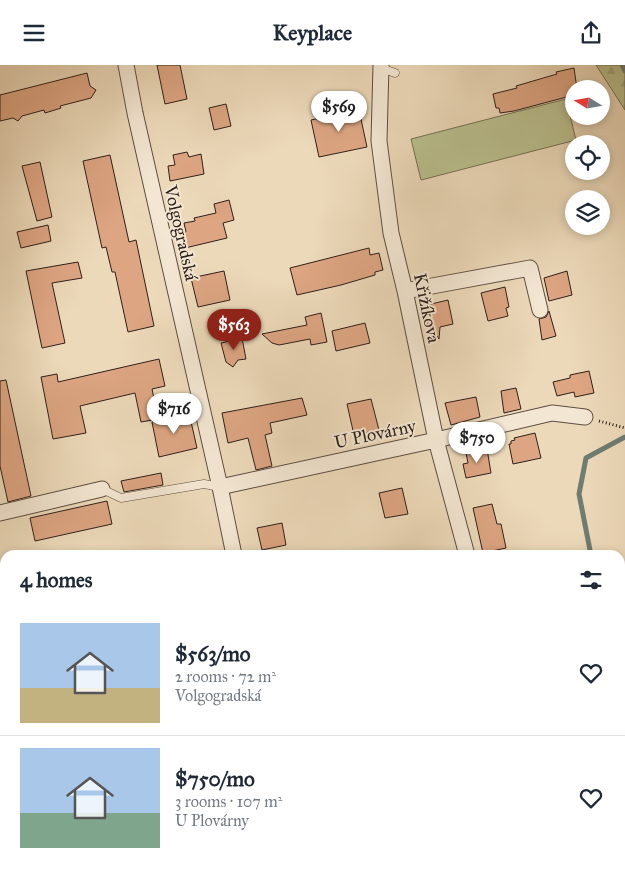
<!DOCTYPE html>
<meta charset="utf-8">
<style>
:root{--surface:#fff;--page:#f6f6f7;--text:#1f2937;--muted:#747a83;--line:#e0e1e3;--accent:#8f2418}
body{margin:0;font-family:"IM FELL Great Primer",serif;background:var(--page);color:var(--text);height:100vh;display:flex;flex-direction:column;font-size:19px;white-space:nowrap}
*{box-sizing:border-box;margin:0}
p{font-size:16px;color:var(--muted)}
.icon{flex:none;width:28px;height:28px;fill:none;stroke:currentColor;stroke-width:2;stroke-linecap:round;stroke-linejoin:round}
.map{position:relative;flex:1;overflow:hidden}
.details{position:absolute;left:0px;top:485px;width:625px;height:320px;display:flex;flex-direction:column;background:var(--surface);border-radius:15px 15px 0 0;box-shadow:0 2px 8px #0003}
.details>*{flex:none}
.needle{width:32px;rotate:281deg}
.fabs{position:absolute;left:565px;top:15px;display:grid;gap:10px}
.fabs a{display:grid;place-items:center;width:45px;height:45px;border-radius:50%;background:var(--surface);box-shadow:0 2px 8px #0003;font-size:25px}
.price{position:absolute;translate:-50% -42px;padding:0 11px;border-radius:18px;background:#fff;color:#222;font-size:16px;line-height:32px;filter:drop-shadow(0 1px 2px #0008)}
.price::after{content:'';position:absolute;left:50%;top:30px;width:15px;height:11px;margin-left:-8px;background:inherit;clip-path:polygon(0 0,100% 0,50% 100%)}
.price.active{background:var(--accent);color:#fff}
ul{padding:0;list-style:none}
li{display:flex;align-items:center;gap:15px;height:125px;padding:0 20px}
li+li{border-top:1px solid var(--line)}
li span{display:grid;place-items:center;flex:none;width:140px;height:100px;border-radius:0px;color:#555}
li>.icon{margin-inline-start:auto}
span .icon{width:60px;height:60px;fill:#fffc;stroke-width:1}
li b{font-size:21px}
h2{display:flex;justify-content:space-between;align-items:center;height:60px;padding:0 20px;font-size:21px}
header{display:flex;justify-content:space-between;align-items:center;height:65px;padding:0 20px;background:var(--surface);font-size:22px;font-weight:800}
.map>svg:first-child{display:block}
.forest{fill:url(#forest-firs);stroke:#747054}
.garden{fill:#babf8e;stroke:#747054}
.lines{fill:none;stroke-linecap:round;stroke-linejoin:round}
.stream{stroke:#6e7c72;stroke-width:5}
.building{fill:#dda582;stroke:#2d201a}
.lane-casing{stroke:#5d4e42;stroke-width:9}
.street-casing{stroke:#5d4e42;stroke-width:17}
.path{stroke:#2d201a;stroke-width:3;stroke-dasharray:1 2.5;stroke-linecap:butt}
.lane{stroke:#f3e6d2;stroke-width:8}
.street{stroke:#f3e6d2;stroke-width:15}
.labels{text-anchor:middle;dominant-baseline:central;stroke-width:4;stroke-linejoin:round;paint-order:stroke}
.street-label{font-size:18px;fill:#2d201a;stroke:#f3e6d2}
</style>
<header><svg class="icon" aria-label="menu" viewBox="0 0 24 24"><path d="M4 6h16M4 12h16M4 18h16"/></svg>Keyplace<svg class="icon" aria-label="share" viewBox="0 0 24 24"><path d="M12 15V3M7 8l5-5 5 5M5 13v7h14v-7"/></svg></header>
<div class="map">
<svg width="625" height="805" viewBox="0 0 625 805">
<defs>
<pattern id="forest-firs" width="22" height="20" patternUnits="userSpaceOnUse" patternTransform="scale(1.25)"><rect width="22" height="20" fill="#babf8e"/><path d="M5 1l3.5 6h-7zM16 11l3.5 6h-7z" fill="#a0a47a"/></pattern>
</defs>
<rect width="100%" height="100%" fill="#ecd9b9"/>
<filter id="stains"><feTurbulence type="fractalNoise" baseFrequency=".004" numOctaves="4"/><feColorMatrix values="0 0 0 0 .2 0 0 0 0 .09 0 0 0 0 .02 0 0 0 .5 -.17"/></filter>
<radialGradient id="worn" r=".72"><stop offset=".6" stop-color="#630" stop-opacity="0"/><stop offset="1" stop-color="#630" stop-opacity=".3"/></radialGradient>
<path class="forest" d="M596 0H625V45Z"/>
<path class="garden" d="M566 34 576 75 421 115 411 74Z"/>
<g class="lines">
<path class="stream" d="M622 0 625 6
M591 490 579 429 586 393 625 372"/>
</g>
<path class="building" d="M157 0H180L187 34 165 39Z
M574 3 577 24H574V30L514 46 500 48 499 43H496L493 29 517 23 516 21 557 9 556 7Z
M87 8 90 21 96 25 91 33 60 41 61 43 45 48 44 45 22 51 18 56 13 53 0 56V30Z
M226 39 231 61 214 65 209 43Z
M359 45 367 82 319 92 311 55Z
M187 87 189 92 201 89 204 109 170 116 168 101 175 100 173 90Z
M110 90 129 177 136 175 154 261 128 267 115 207H112L106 182 102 183 83 96Z
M40 97 52 152 37 156 22 101Z
M229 135 234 155 223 158 227 173 185 183 182 168 186 167 184 158 195 156 194 153 216 148 214 139Z
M48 160 51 176 21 183 17 167Z
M369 183 370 190 379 188 383 205 375 207V210L341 220 297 230 290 203Z
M78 197 82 213 52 218 65 278 42 283 26 206Z
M224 206 230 235 198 242 191 213Z
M567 206 572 230 549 236 544 213Z
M505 222 509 242 506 243 508 251 488 256 481 228Z
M448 235 453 259 440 262 439 274 432 264H429L423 241Z
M549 246 556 271 542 275 539 254 546 252Z
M321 248 327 277 311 280 310 274 279 280 272 278 262 269 307 260 305 252Z
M365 258 370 278 336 286 332 266Z
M242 273 246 294 238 295 233 302 226 297 221 278Z
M159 294 165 321 152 324 158 354 141 357 135 328 80 341 86 368 53 374 41 312 57 309 58 317Z
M589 306 594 328 575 332 574 327 557 331 553 317 570 313V310Z
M6 315 31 431 8 437 0 401V316Z
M516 323 521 344 504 348 501 326Z
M476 332 480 352 451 360 445 338Z
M302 333 307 350 270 358 272 368 265 370 272 401 256 405 248 373 228 378 222 348Z
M371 334 379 365 354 370 347 339Z
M189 348 197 383 159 392 152 357Z
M535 368 541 393 513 399 509 379H511V376L515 375 514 373Z
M487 384 491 408 466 413 463 399 468 398 466 388Z
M161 408 163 420 124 427 121 416Z
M402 423 408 449 385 453 379 428Z
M107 436 112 459 35 476 30 453Z
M492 439 497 459H501L506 483 483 488 473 443Z
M282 458 286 480 262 485 257 463Z"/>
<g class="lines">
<g class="lane-casing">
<path id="lane" d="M381 3 395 8
M102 424 121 433 204 419 220 422"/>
</g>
<g class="street-casing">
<path id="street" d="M126 0 135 48 220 422 234 490
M381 0 379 76 391 168 405 226 436 375 467 490
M405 226 530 203 540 245
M220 422 436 375 552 348 585 352
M0 448 102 424
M0 516 5 539
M62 800 63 805
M301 800 302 805
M545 800 546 805
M151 805 176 800"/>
</g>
<path class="path" d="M599 356 625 363"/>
<use href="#lane" class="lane"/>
<use href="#street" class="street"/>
</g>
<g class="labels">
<g class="street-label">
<text transform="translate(181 168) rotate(77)">Volgogradská</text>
<text transform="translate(427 243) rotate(78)">Křižíkova</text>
<text transform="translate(375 369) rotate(-12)">U Plovárny</text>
</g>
</g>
<rect width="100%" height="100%" filter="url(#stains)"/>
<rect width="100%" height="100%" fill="url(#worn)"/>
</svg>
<div class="fabs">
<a><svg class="needle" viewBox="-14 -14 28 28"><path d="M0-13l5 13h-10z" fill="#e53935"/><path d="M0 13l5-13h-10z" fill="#747a83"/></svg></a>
<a><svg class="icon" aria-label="locate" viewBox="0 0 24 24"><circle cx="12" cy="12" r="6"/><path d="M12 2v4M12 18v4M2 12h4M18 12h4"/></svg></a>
<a><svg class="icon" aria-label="layers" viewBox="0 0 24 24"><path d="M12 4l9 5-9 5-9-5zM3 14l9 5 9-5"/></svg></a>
</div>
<b class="price" style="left:339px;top:68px">$569</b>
<b class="price active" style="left:234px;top:286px">$563</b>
<b class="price" style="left:174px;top:370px">$716</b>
<b class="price" style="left:477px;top:399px">$750</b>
<section class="details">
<h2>4 homes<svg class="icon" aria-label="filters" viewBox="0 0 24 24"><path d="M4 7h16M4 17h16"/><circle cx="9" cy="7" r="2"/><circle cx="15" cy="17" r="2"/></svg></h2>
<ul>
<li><span style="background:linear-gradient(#a9c7e8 65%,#c2b280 0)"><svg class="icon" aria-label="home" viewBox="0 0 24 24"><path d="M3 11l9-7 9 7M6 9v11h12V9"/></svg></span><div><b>$563/mo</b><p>2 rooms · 72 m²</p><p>Volgogradská</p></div><svg class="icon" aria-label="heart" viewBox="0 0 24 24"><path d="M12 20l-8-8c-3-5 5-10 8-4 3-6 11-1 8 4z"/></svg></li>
<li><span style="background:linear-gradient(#a9c7e8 65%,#7fa58c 0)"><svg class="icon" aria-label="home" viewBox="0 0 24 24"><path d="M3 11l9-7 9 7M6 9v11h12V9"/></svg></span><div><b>$750/mo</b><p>3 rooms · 107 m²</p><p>U Plovárny</p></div><svg class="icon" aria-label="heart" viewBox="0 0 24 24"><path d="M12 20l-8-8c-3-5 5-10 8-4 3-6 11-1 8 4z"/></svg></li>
</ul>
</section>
</div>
